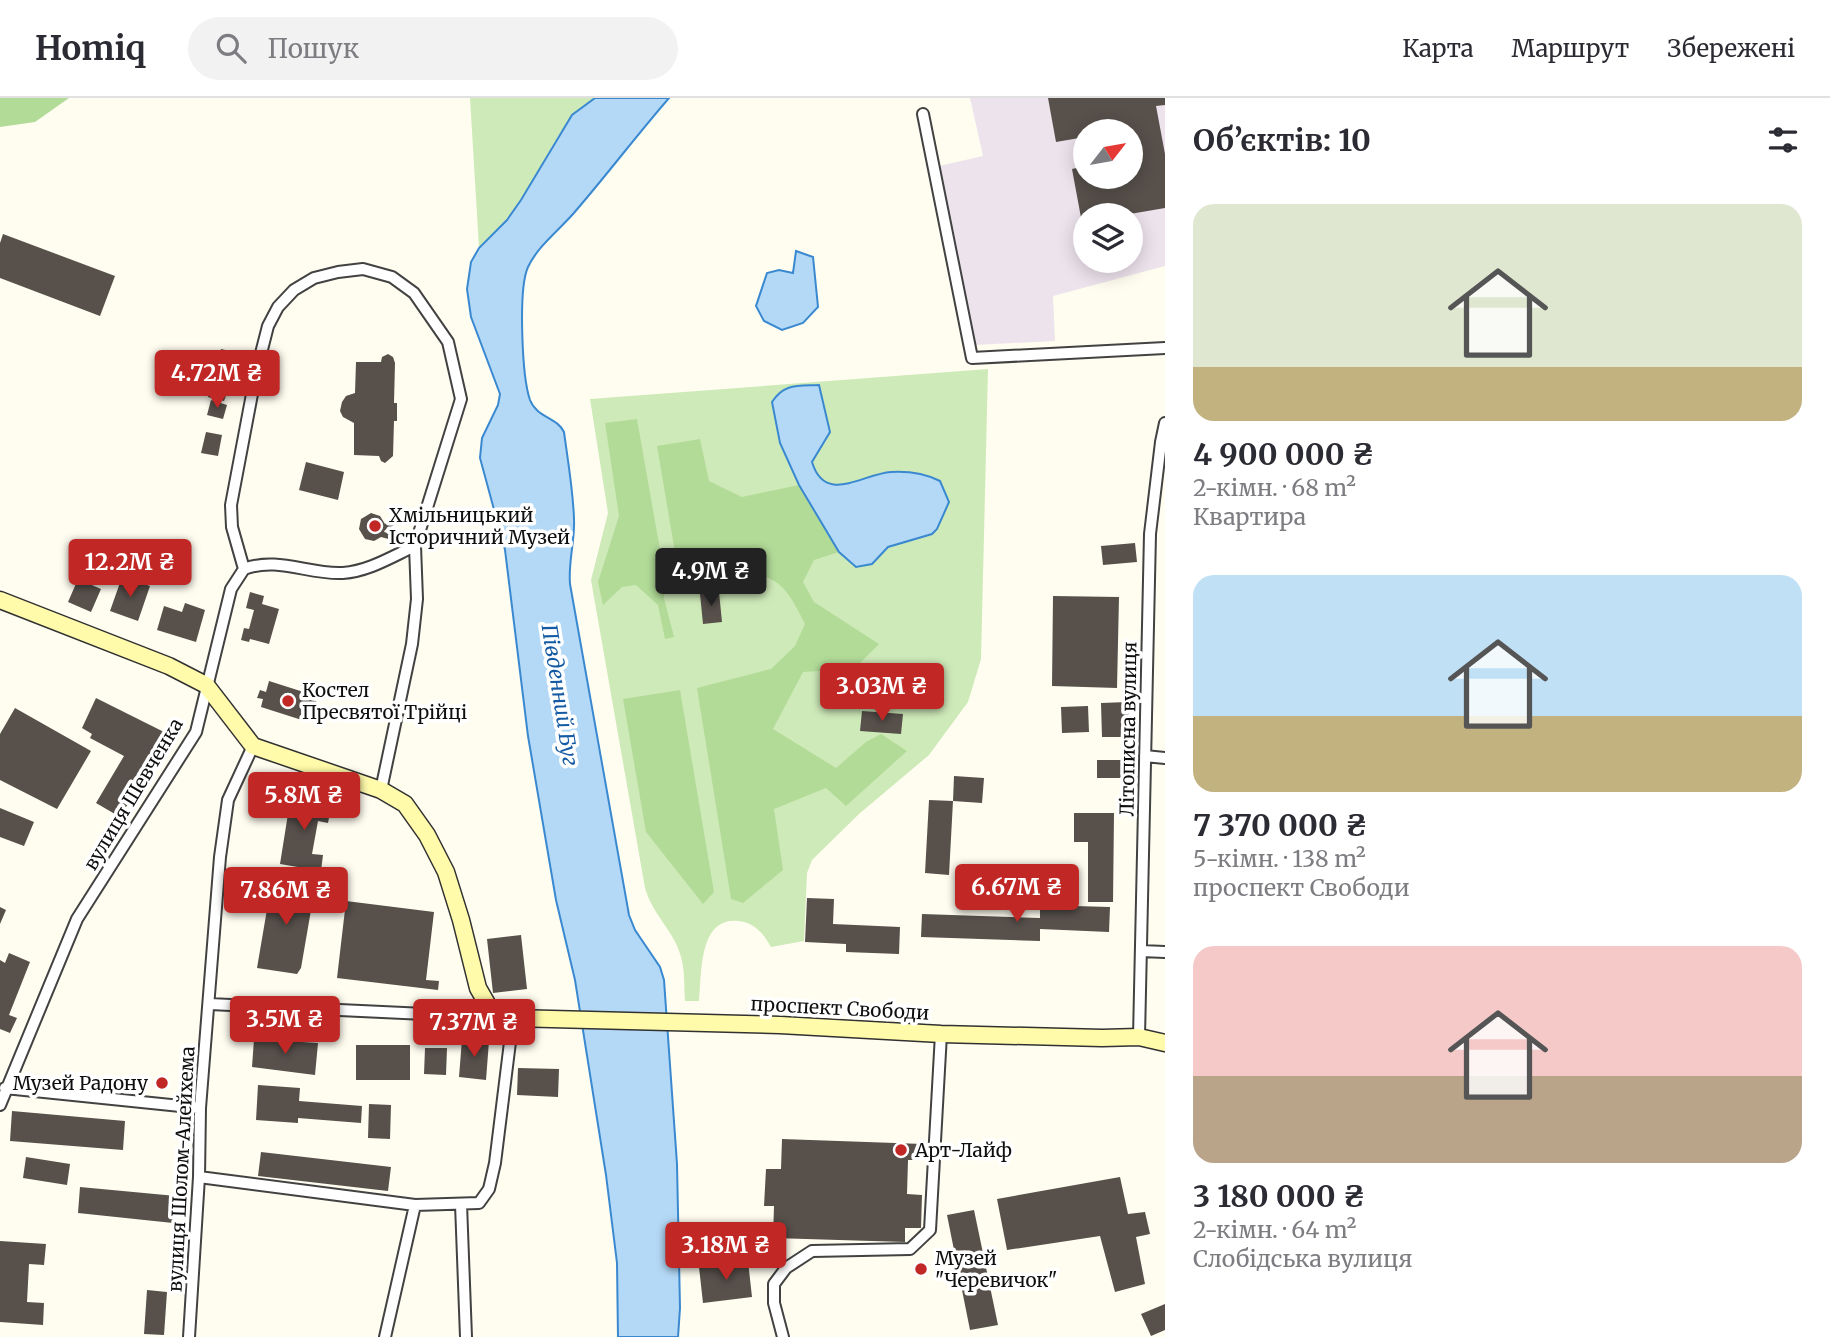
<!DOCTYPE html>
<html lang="uk">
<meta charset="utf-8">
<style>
:root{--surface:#fff;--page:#f2f2f3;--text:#2b2b33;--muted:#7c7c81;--line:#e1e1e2;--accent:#c12724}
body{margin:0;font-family:Merriweather,serif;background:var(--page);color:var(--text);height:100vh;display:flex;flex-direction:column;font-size:26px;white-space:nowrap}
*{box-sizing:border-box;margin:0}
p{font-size:23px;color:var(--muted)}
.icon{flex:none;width:38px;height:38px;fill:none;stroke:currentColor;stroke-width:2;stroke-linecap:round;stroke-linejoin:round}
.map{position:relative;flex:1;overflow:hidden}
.panel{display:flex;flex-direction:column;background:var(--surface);width:665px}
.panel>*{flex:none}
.needle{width:46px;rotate:59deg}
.controls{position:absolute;left:1073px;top:21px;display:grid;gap:14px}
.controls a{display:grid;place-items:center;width:70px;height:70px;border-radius:50%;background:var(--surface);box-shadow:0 4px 18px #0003;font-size:35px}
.price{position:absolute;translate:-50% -60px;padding:0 16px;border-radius:7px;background:var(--accent);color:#fff;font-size:23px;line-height:46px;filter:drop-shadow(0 2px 4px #0008)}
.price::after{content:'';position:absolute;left:50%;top:42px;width:21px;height:16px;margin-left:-10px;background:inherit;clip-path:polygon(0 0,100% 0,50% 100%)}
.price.selected{background:#222;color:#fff}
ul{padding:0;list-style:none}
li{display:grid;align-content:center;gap:14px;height:371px;padding:0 28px}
li span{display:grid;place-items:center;height:217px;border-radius:21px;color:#555}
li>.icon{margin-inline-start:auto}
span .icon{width:126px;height:126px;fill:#fffc;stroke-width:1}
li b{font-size:30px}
h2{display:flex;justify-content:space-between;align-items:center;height:84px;padding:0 28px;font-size:30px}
header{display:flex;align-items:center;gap:42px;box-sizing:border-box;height:98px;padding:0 35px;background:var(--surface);border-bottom:2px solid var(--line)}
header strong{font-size:33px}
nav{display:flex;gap:38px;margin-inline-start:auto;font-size:24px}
.search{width:490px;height:63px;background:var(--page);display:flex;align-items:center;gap:18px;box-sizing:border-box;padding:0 24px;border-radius:38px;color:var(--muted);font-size:26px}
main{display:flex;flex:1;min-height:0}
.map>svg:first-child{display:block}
.industrial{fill:#ede3ed;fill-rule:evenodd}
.green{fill:#cfeab9}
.forest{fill:#b2db98}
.water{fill:#b4d9f7;stroke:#3a89d0;stroke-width:2}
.building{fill:#57504b}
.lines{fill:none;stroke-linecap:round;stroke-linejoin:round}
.street-casing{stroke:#424242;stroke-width:14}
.secondary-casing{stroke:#313131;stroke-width:19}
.street{stroke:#fff;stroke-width:10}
.secondary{stroke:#fffbab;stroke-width:16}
.poi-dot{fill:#c12724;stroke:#fff;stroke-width:2.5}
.labels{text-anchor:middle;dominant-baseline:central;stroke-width:7;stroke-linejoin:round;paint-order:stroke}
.poi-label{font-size:19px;fill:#0f0f0f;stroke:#fff;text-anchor:start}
.street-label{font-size:19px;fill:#0f0f0f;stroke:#fff}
.water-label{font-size:21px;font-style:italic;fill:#155ba3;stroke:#fff}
</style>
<header>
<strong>Homiq</strong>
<div class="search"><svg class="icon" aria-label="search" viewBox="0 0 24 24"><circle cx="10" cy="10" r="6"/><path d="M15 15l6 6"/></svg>Пошук</div>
<nav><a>Карта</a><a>Маршрут</a><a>Збережені</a></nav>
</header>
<main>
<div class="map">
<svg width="1165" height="1239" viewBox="0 0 1165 1239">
<rect width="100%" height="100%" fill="#fffdf0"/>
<path class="industrial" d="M970 0H1165V168L1053 198 1055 243 974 247 939 68 983 58ZM1085 33H1130V79H1085ZM1085 117H1130V163H1085Z"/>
<path class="green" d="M470 0H595C558 23 546 65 522 101 510 119 495 134 479 150Z
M988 271 981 561 968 604 929 657 859 716 812 762 807 775 804 843 771 849C764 836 754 824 738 823 698 819 702 877 699 903H685C684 889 685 872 681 859 675 834 653 818 645 790L591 482 608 415 590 301Z"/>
<path class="forest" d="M0 0H69L35 24 0 29Z
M637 321 665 480 664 500 674 539 665 541 658 507 636 487 622 489 603 507 598 484 619 418 605 325Z
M700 341 709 383 742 399 799 387 839 454 814 462 803 484 814 504 879 546 854 571 803 574 773 631 836 670 866 644 881 636 907 653 846 708 826 690 774 711 783 772 743 805 731 801 697 590 771 571 795 548 805 526C785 485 778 478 732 471L698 494 679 478 657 348Z
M680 592 714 794 703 806 646 734 623 601Z"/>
<path class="water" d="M595 0H669C636 38 606 78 573 116 558 133 538 148 528 169 518 191 522 279 530 302 537 320 557 319 564 334 568 364 573 391 574 421 575 443 568 465 570 486L629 817 635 832 660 869 664 882 677 1066 680 1210 678 1239H618L617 1165 606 1077 575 882 556 802 528 638 505 452 480 360 482 340 498 307 500 296 471 219 467 191 471 164 479 150 507 122 521 102 572 17Z
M796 153 813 159 818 209 803 225 782 232 764 223 756 208 767 175 779 172 793 175Z
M819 287 830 334 812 364C825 407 862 376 891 374 909 373 924 375 940 383L949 404 937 431 932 436 888 449 872 466 856 469 839 454 799 387 780 345 772 304C784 285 798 288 819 287Z"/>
<path class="building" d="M1048 0H1165V7L1156 8 1165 56V110L1124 117H1085V124L1082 125 1072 71 1085 68V79H1130V33H1085V39L1056 44Z
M3 136 115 178 100 218 0 180V145Z
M221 251 238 255 233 276 217 272Z
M388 256 393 259 395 265 394 305H397V323H394L393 358 385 365 381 363 379 358 354 357V325L343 319 340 313 342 304 346 298 355 295 356 264H381L382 259Z
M212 284 229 289 224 303 208 299Z
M211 302 227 307 223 321 207 317Z
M206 334 222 337 218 358 201 355Z
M306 364 344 374 338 402 299 392Z
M371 415 380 418 385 426 395 420 399 421 398 425 385 432 384 434 397 437 399 440 396 443 381 439 374 443 365 441 359 431 361 421Z
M1135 445 1137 464 1103 467 1101 448Z
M122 479 150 488 138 523 110 513Z
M78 481 101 491 91 514 68 504Z
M250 494 264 498 262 506 279 511 269 546 250 541 249 544 241 542 244 530 249 531 254 512 246 510Z
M719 494 722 524 703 526 700 496Z
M1053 498 1119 499 1117 590 1052 588Z
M185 505 205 512 196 544 157 532 164 508 182 514Z
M269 583 313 597 311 602 316 603 320 609 318 616 311 619 307 618 305 623 261 609 263 601 257 600 260 592 266 594Z
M96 600 170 637 120 719 96 705 124 658 90 640 92 636 82 630Z
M1128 604 1129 639H1102L1101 605Z
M1088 608 1089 634 1062 635 1061 609Z
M15 610 91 653 57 711 0 682V636Z
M862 613 903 616 901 636 860 633Z
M1097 662H1127V680H1097Z
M954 678 984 680 982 705 953 703 949 777 925 775 929 702 953 703Z
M291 697 332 704 328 725 318 723 312 756 323 757 321 773 280 766Z
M0 710 34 724 24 748 0 739Z
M1074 715H1114L1113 804H1088V744H1074Z
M272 782 315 789 301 870 297 876 257 870Z
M807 800 834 801 833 826 900 829 899 856 846 854V846L805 844Z
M346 803 434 814 426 882 439 883 438 892 337 880Z
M1040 807 1110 809 1109 834 1040 831V843L921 839 922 816 1040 820Z
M0 809 6 812 0 826Z
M521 837 527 891 493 895 487 841Z
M9 855 30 864 9 917 17 920 10 935 0 931V862L5 865Z
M254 941 318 945 315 977 252 969Z
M462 941 489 943 486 982 459 979Z
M356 947H410V982H356Z
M425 950H447L446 977 424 976Z
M518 970 559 971 558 999 517 997Z
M258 987 300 990 299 1003 362 1008 361 1025 298 1020V1025L256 1022Z
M369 1006 391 1007 390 1041 368 1040Z
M12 1013 125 1023 123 1052 10 1043Z
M782 1041 923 1046V1062H908L907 1096 922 1097 921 1130H905V1144L773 1140 774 1108H764L766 1071H781Z
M261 1054 391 1069 388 1093 258 1078Z
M26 1059 70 1066 67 1087 23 1080Z
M1120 1079 1128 1116 1145 1114 1150 1136 1136 1139 1145 1186 1115 1194 1100 1138 1007 1152 997 1101Z
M80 1089 176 1098 173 1125 78 1115Z
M974 1112 998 1227 970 1232 947 1117Z
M0 1143 46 1146 44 1167 29 1166 27 1204 44 1205 43 1227 0 1224Z
M748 1163 752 1199 703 1205 699 1169Z
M147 1192 167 1194 164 1237 144 1236Z
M1165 1206V1232L1151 1238 1141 1216Z"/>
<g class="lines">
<g class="street-casing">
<path id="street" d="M923 16 972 260 1165 250
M244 471C278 458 309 477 343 475 369 473 391 459 415 448
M1145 658 1165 660
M1141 853 1165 854
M210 906 468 918 490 911
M1139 939 1150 436 1161 344 1165 325
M5 990 200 1010
M0 1007 77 821 196 634 231 491 244 471 232 429 231 407 256 275 268 228 278 209 294 192 314 180 338 174 363 171 392 179 414 195 448 244 461 301 415 448 417 501 412 546 381 692
M199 1079 415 1107 479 1105 489 1091 495 1065 513 920
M461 1106 466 1239
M189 1239 199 1079 200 1010 220 759 228 702 253 648
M385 1239 415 1107
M783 1239 774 1205V1186L786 1170 812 1153 910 1151 930 1132 941 936"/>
</g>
<g class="secondary-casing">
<path id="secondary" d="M0 502 169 568 206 587 253 648 381 692 405 706 427 737 446 774 461 822 478 890 490 911 513 920 780 927 941 936 1102 940 1139 939 1165 945"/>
</g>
<use href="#street" class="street"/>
<use href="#secondary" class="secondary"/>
</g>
<g class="poi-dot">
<circle cx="375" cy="428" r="7"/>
<circle cx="288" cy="603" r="7"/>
<circle cx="162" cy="985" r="7"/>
<circle cx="901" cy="1052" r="7"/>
<circle cx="921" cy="1171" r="7"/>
</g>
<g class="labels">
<g class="poi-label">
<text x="389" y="417">Хмільницький<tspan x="389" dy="22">Історичний Музей</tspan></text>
<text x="302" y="592">Костел<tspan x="302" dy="22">Пресвятої Трійці</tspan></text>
<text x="148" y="985" text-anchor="end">Музей Радону</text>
<text x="915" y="1052">Арт-Лайф</text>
<text x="935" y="1160">Музей<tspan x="935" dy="22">"Черевичок"</tspan></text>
</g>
<g class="street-label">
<text transform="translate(1128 631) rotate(-89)">Літописна вулиця</text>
<text transform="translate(133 696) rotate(-59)">вулиця Шевченка</text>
<text transform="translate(840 910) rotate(3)">проспект Свободи</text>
<text transform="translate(181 1071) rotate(-87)">вулиця Шолом-Алейхема</text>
</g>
<g class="water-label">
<text transform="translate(560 597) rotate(81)">Південний Буг</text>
</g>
</g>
</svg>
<div class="controls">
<a><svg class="needle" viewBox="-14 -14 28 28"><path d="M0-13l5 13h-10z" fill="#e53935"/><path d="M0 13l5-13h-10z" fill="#7c7c81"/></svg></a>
<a><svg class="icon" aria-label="layers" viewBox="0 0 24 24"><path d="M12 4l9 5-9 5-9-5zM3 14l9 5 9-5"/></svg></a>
</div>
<b class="price" style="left:217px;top:312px">4.72M ₴</b>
<b class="price" style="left:130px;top:501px">12.2M ₴</b>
<b class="price selected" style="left:711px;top:510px">4.9M ₴</b>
<b class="price" style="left:882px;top:625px">3.03M ₴</b>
<b class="price" style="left:304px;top:734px">5.8M ₴</b>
<b class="price" style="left:1017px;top:826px">6.67M ₴</b>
<b class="price" style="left:286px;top:829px">7.86M ₴</b>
<b class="price" style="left:285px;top:958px">3.5M ₴</b>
<b class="price" style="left:474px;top:961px">7.37M ₴</b>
<b class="price" style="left:726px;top:1184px">3.18M ₴</b>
</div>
<section class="panel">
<h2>Об’єктів: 10<svg class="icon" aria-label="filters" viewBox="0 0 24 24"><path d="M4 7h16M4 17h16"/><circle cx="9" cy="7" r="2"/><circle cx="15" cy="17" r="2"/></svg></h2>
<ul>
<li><span style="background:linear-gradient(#dfe7d0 75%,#c2b280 0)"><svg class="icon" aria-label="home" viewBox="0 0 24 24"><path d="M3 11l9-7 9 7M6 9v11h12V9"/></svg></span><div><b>4 900 000 ₴</b><p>2-кімн. · 68 m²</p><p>Квартира</p></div></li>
<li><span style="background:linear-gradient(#bfe0f5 65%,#c2b280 0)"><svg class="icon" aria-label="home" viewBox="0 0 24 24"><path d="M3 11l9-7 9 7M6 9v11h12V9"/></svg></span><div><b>7 370 000 ₴</b><p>5-кімн. · 138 m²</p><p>проспект Свободи</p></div></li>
<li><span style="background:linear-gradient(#f6c9c9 60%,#b9a48a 0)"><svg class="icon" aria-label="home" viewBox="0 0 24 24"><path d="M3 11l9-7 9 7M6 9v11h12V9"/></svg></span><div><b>3 180 000 ₴</b><p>2-кімн. · 64 m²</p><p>Слобідська вулиця</p></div></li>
</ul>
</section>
</main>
